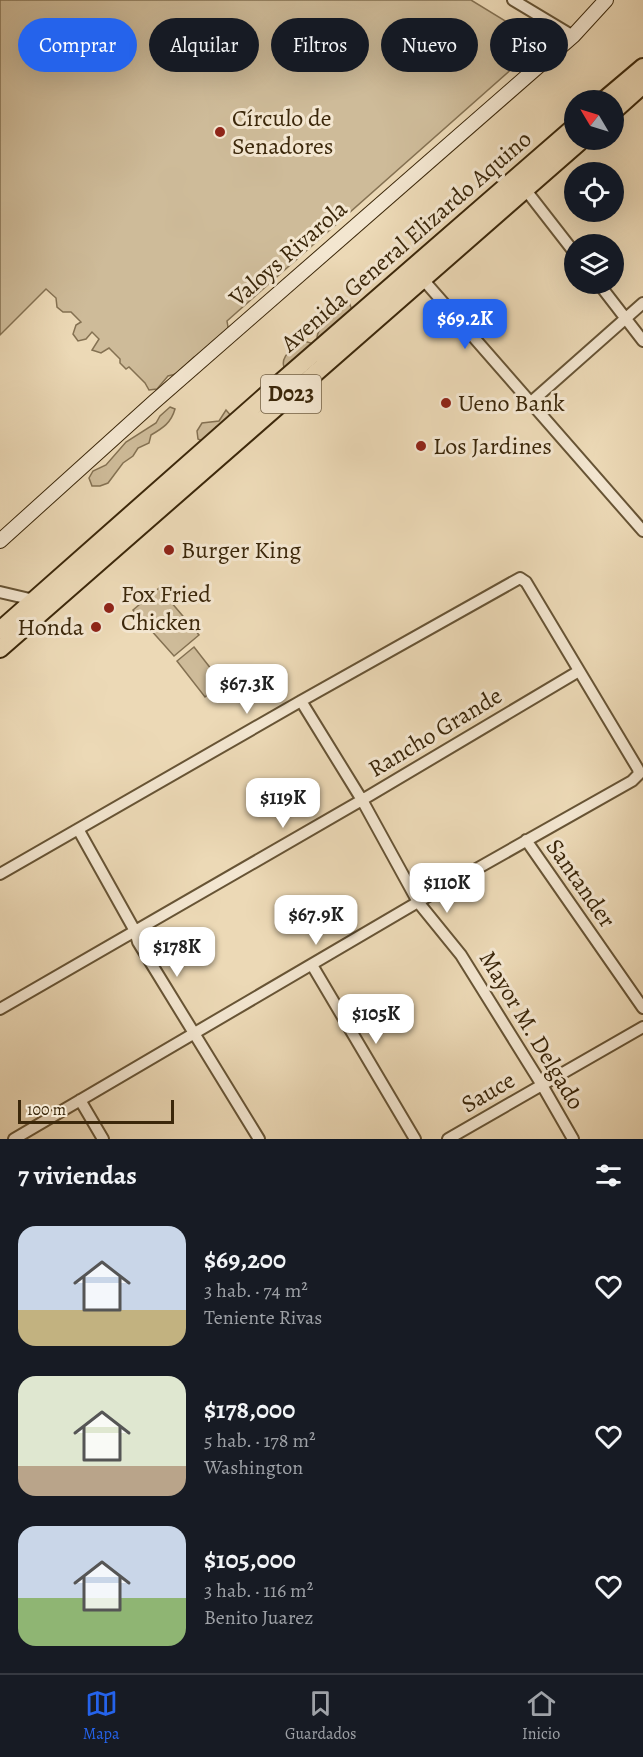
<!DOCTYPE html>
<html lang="es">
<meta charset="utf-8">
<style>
:root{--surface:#171b24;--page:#20242c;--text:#f1f3f6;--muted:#9ea1a6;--line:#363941;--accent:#2563eb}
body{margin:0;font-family:Alegreya,serif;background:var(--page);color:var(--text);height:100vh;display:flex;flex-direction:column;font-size:22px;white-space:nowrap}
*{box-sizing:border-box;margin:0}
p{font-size:20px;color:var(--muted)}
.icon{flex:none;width:33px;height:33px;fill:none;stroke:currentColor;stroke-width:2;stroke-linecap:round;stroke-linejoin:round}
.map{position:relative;height:1139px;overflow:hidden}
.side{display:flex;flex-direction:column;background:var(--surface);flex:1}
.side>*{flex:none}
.banner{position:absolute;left:18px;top:18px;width:608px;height:54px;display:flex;gap:12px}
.needle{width:39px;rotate:308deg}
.tools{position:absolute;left:564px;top:90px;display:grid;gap:12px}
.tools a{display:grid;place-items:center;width:60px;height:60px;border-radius:50%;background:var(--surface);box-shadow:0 6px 24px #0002;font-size:30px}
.scale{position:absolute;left:18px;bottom:15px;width:156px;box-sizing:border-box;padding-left:6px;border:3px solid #3b270a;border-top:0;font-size:16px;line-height:21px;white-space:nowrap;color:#3b270a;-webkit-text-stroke:4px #f3e6d0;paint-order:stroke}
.price{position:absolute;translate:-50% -51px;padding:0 14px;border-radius:12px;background:#fff;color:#222;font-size:20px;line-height:39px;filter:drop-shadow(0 2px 3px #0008)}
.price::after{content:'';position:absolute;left:50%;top:36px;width:18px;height:14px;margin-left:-9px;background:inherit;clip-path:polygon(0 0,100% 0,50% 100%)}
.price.selected{background:var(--accent);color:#fff}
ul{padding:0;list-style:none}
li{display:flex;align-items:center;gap:18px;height:150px;padding:0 18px}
li span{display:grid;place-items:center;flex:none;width:168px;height:120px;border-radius:18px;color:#555}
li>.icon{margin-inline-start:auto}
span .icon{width:72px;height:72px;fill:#fffc;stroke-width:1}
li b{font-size:26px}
h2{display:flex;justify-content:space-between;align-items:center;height:72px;padding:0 18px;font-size:26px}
.pill{padding:0 21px;border-radius:27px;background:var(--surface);box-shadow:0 6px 24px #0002;font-size:21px;line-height:54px}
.pill.selected{background:var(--accent);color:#fff}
.tabs{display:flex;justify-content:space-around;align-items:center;height:84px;border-top:2px solid var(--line);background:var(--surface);font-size:16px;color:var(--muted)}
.tabs a{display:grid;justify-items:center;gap:3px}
.tabs .selected{color:var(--accent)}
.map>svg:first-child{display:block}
.green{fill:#cebb99;stroke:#847152;stroke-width:1.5}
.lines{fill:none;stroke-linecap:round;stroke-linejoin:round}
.street-casing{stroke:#675435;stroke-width:14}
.secondary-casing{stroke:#3b270a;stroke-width:16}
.primary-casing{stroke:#3b270a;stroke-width:20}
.street{stroke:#f3e6d0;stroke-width:10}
.secondary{stroke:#f3e6d0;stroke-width:14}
.primary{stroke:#ecd9b6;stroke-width:16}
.poi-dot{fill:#8f2418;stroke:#f3e6d0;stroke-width:2}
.labels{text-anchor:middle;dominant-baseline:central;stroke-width:6;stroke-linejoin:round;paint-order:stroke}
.shield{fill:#f3e6d0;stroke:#726045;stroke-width:1.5}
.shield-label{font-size:22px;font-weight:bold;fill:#3b270a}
.poi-label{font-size:24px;fill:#3b270a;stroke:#f3e6d0;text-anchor:start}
.street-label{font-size:24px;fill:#3b270a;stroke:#f3e6d0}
</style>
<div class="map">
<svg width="643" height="1139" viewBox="0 0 643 1139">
<rect width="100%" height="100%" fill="#ecd9b6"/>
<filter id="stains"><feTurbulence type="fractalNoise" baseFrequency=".00333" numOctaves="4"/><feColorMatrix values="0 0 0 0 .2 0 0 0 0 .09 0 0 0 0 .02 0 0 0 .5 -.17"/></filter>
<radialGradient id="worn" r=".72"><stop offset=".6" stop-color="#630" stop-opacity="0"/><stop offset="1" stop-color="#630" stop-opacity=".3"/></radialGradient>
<path class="green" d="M0 0H471L541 43 227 321 229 333 202 353 194 357 176 374 168 376 157 389 149 390 145 383 129 367 126 369 120 363V359L109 348 101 353 92 350 99 339 92 332 86 339 78 341 73 334 76 325 81 322 71 312H63L57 307 56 298 46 289 0 335Z
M340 302H349L353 313 338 325 330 328 326 335 319 340 317 337C319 325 329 318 332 306Z
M300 340 311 343 312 348 288 369 284 367C280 356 294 348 300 340Z
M170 407 175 409C171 423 163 428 151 435L149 443 138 448 133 456 123 463 108 483 100 486H92L89 478 93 471 106 465 126 442 156 423 160 416Z
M226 410 232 417 221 427H216L213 434 202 441 198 439 197 431 202 423 219 421Z
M159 588 199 635 174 656 133 610Z
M194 647 222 683 205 697 177 661Z"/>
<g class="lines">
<g class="street-casing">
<path id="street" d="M513 0 573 36
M525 189 574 252
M420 276 643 531
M599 284 643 341
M530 403 643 303
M0 592 34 600
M301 701 362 800 418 902 461 955 542 1085 573 1139
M78 829 135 931 138 942 259 1139
M526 840 643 1008
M0 874 301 701 520 578 526 582 638 769 639 774 632 781 418 902 14 1139
M312 965 415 1139
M0 1009 362 800 579 671
M80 1100 103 1139
M448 1139 643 1027"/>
</g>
<g class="secondary-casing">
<path id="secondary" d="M0 541 154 402 573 36 606 0"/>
</g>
<g class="primary-casing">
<path id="primary" d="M604 100 643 67
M614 111 643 85
M0 630 267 394 574 127
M0 649 582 140"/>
</g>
<use href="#street" class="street"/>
<use href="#secondary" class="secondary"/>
<use href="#primary" class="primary"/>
</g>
<g class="poi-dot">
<circle cx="220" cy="132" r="6"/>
<circle cx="446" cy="403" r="6"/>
<circle cx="421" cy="446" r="6"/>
<circle cx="169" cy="550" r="6"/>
<circle cx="109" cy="608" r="6"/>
<circle cx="96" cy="627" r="6"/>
</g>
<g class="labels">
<rect class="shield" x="261" y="375" width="60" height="38" rx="4.5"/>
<g class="shield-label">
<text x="291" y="394">D023</text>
</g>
<g class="poi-label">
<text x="232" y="118">Círculo de<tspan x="232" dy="28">Senadores</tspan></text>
<text x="458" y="403">Ueno Bank</text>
<text x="433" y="446">Los Jardines</text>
<text x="181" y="550">Burger King</text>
<text x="121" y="594">Fox Fried<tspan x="121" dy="28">Chicken</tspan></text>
<text x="84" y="627" text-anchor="end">Honda</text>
</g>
<g class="street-label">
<text transform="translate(406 241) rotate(-41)">Avenida General Elizardo Aquino</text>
<text transform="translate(288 253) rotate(-41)">Valoys Rivarola</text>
<text transform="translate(435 732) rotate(-31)">Rancho Grande</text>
<text transform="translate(581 883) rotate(55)">Santander</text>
<text transform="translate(532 1030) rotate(59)">Mayor M. Delgado</text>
<text transform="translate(488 1092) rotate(-30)">Sauce</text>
</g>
</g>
<rect width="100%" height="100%" filter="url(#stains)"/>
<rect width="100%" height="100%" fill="url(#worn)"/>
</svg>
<div class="tools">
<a><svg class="needle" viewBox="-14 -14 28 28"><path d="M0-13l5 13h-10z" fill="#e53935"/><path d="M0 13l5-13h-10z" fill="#9ea1a6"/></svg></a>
<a><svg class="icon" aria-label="locate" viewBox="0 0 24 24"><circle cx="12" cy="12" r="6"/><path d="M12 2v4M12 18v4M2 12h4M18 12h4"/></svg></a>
<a><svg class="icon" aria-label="layers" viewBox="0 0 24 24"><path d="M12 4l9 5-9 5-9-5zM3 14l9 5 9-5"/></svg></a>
</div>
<div class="scale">100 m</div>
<b class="price selected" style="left:465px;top:350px">$69.2K</b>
<b class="price" style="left:247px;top:715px">$67.3K</b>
<b class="price" style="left:283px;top:829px">$119K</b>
<b class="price" style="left:447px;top:914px">$110K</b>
<b class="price" style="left:316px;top:946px">$67.9K</b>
<b class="price" style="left:177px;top:978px">$178K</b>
<b class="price" style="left:376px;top:1045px">$105K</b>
<div class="banner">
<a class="pill selected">Comprar</a>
<a class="pill">Alquilar</a>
<a class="pill">Filtros</a>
<a class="pill">Nuevo</a>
<a class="pill">Piso</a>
</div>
</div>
<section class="side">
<h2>7 viviendas<svg class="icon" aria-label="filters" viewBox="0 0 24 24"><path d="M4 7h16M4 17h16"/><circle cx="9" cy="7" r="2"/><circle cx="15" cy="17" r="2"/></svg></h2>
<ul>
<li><span style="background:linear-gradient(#c9d6e8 70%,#c2b280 0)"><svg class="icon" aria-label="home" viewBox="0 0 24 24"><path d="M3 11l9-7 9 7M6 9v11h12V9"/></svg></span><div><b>$69,200</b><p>3 hab. · 74 m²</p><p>Teniente Rivas</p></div><svg class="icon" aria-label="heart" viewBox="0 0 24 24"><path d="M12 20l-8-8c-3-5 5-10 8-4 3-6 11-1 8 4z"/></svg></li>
<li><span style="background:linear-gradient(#dfe7d0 75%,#b9a48a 0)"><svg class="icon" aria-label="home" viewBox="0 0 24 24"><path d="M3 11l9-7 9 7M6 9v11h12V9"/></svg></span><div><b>$178,000</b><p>5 hab. · 178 m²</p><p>Washington</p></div><svg class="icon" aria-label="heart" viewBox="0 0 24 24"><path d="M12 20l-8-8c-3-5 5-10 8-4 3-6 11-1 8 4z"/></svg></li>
<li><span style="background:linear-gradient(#c9d6e8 60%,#8fb573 0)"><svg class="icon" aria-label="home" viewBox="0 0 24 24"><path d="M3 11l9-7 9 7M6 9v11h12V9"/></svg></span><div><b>$105,000</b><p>3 hab. · 116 m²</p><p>Benito Juarez</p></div><svg class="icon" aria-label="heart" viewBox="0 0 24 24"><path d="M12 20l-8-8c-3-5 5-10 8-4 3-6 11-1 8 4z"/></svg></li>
</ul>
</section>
<nav class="tabs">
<a class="selected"><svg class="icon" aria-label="map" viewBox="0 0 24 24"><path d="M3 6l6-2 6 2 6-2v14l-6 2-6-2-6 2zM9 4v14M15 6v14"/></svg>Mapa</a>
<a><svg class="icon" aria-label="saved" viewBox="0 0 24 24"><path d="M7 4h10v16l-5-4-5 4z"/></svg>Guardados</a>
<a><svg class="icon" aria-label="home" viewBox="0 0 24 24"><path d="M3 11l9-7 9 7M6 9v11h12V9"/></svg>Inicio</a>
</nav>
